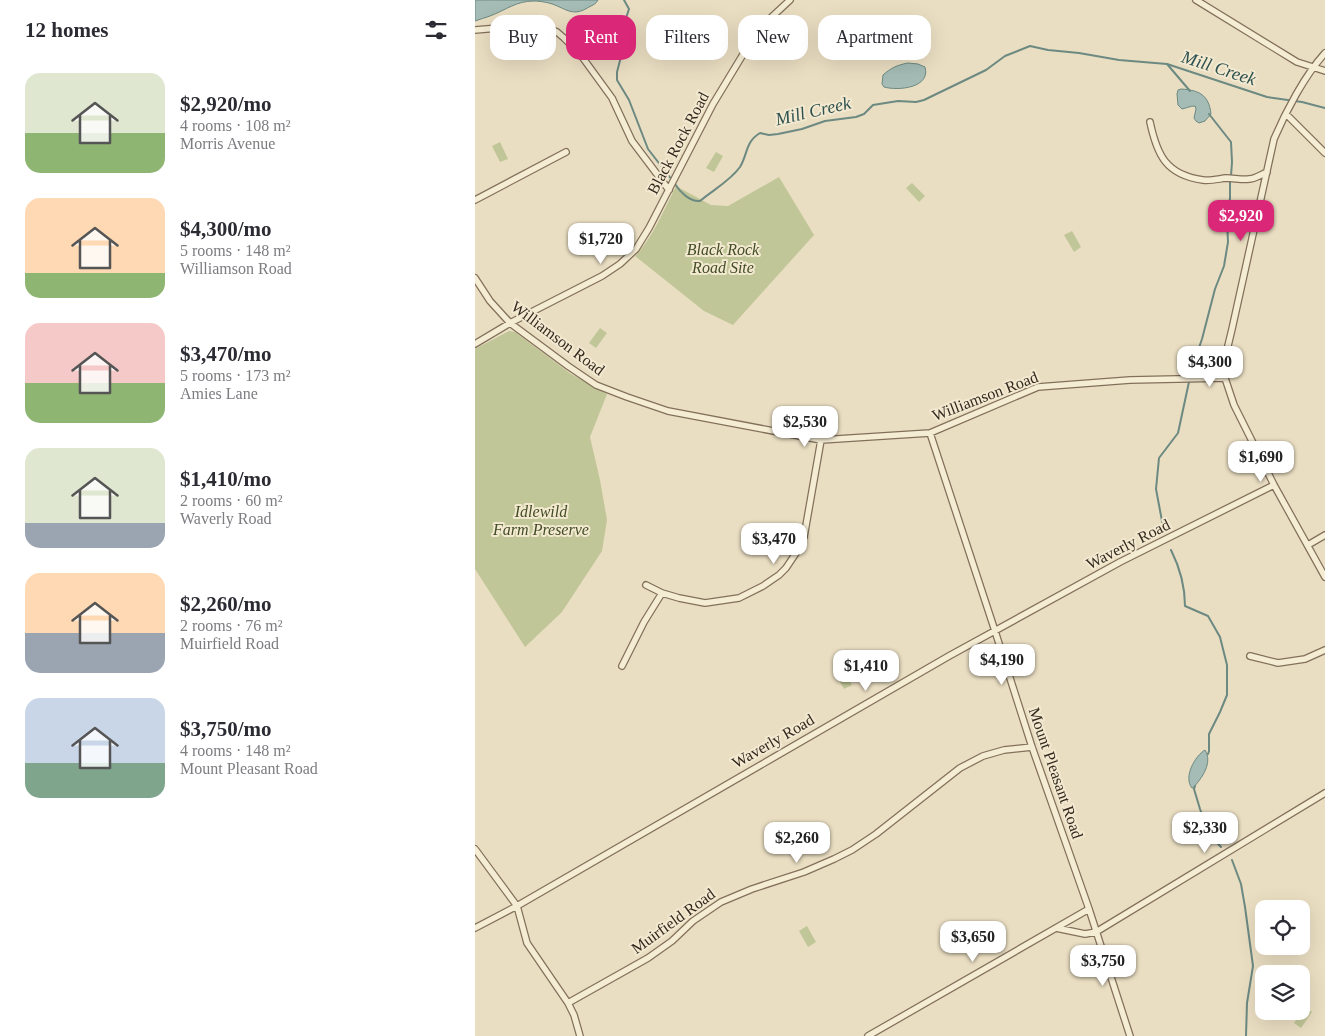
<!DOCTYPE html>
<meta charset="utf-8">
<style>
:root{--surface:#fff;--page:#f2f2f3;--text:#2b2b33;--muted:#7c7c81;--accent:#db2777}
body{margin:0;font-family:"Times New Roman",serif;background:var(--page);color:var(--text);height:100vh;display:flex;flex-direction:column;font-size:19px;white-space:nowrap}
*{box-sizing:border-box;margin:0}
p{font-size:16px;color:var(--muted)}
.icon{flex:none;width:28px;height:28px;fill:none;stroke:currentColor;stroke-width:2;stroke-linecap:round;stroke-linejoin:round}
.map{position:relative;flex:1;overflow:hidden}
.sheet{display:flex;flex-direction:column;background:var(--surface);width:475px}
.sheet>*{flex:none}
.hud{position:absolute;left:15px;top:15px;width:475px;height:45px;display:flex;gap:10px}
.tools{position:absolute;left:780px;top:900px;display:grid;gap:10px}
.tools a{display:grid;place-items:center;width:55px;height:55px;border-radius:10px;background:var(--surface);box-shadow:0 5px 20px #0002;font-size:25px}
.price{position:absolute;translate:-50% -42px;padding:0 11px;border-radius:10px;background:#fff;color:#222;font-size:16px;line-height:32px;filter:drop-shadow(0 1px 2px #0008)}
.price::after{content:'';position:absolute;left:50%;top:30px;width:15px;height:11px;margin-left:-8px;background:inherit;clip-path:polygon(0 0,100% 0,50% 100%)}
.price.selected{background:var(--accent);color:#fff}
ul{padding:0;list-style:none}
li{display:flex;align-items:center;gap:15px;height:125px;padding:0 25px}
li span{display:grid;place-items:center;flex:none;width:140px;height:100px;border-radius:15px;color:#555}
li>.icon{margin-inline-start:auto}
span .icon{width:60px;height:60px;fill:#fffc;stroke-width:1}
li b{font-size:21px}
h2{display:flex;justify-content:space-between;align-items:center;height:60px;padding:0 25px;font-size:21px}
.tag{padding:0 18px;border-radius:15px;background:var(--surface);box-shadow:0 5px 20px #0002;font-size:18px;line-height:45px}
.tag.selected{background:var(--accent);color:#fff}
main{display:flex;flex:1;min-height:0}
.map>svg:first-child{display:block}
.green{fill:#c0c697}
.water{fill:#a4bcb5;stroke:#6c8982}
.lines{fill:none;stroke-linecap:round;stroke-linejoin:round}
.stream{stroke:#6c8982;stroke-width:2}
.minor-casing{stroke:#82705b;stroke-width:8}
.minor{stroke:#f5ecd4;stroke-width:5.5}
.labels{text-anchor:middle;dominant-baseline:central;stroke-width:4;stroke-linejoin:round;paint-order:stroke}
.street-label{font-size:16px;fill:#33281e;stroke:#f2e9d0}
.park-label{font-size:16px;font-style:italic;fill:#434d26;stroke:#f2e9d0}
.water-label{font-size:18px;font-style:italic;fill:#2e514f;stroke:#f2e9d0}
</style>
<main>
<section class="sheet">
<h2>12 homes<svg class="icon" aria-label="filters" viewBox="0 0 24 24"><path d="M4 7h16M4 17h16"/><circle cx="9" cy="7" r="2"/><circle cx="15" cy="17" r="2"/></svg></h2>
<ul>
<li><span style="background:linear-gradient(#dfe7d0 60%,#8fb573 0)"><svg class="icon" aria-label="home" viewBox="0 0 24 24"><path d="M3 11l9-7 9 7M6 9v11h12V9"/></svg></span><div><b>$2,920/mo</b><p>4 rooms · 108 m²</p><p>Morris Avenue</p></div></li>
<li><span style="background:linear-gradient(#ffd9b3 75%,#8fb573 0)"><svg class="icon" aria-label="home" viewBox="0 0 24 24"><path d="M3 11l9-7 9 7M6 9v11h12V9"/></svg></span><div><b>$4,300/mo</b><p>5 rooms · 148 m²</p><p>Williamson Road</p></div></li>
<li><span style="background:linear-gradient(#f6c9c9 60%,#8fb573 0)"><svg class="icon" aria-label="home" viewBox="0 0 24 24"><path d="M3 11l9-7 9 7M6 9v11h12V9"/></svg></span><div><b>$3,470/mo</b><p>5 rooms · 173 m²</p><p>Amies Lane</p></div></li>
<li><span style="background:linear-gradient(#dfe7d0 75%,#9aa5b1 0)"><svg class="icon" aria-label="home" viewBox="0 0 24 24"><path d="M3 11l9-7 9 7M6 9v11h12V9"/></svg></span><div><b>$1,410/mo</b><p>2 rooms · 60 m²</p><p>Waverly Road</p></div></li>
<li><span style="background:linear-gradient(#ffd9b3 60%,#9aa5b1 0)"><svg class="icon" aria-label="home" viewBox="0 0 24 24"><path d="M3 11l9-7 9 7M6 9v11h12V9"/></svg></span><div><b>$2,260/mo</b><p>2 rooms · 76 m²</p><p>Muirfield Road</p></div></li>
<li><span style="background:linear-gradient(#c9d6e8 65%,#7fa58c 0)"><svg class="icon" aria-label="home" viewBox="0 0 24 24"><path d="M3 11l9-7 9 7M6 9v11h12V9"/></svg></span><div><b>$3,750/mo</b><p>4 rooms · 148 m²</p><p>Mount Pleasant Road</p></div></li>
</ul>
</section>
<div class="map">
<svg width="850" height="1036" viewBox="0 0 850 1036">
<rect width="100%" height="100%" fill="#eadec2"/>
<path class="green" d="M25 142 33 159 25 162 17 146Z
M241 152 248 156 239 172 231 168Z
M304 177 339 235 258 325 229 311 160 256C177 239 190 208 201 186L236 205 253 206Z
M437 183 450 196 444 202 431 188Z
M597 231 606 247 599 252 589 235Z
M125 328 132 333 121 348 114 343Z
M34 331 40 332 96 374 132 394 115 437 125 480 132 520 127 551 87 612 50 647 0 569V349Z
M367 668 377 685 369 689 360 673Z
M332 926 341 942 333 947 324 931Z
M830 1007 837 1012 826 1028 819 1023Z"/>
<path class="water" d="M0 0H123C121 4 118 5 114 7 97 18 91 8 74 3 69 2 64 1 59 1 41 1 31 10 15 16 10 18 5 19 0 21Z
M433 63 443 64 450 67C456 88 423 91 409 87L407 84 408 75C416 68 422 65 433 63Z
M706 89C724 90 734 95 736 114L730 121 724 123 721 121 719 118 721 109 720 106C715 106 712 108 707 109L703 105 702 94 703 90Z
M730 750C738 763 727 778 718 788H717C708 777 720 756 730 750Z"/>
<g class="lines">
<path class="stream" d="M149 0 154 9 151 18 148 49 142 72V80L154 100 173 149 197 180
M692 64 715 91
M734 114 756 142 757 162 756 176
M200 184C205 192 215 202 225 201 238 190 255 181 265 167 273 154 270 142 285 133L294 135 303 134 327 129 350 121 381 117 389 114 398 105 423 101 441 102 449 100 511 70 530 56 555 46 573 50 604 53 644 60 692 64 792 97 827 102 850 108
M690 531 687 521 681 489 684 458 703 433 717 368 727 339 740 289 749 266 753 242 752 221 755 198V181
M696 550C705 568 710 585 710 606L733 616 745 637 752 665V695L745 712 734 734V751L733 754
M720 786 719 789 725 809 734 834 746 847
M757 860 766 884 770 907 778 966 772 1003 771 1036"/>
<g class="minor-casing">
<path id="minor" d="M721 0 822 62 850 71
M0 30 59 25 75 29 82 32 89 38 105 54 137 98 157 141 194 190
M850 53C830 75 811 111 799 139L757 329 751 354 750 378 759 405 799 485 850 577
M811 114 850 153
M675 122C682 155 691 175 728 180 735 181 743 179 751 178 759 178 767 180 774 179 780 179 787 174 792 172
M0 200 91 152
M0 278 15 301 35 323 93 366 121 385 152 397 193 411 346 440 455 433 563 387 655 380 750 378
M0 344 35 323 127 276 145 264 161 249 174 228 238 104 281 33 287 26 315 0
M455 433 520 631 557 747 614 909 655 1036
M833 545 850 535
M171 585 187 593 204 598 230 603 264 598 288 586 304 575 311 568 321 553 329 537 346 440
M775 656 803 663 830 659 850 650
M147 666 169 622 187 593
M0 849 42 906 52 943 93 1003 99 1015 105 1036
M0 928 42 906 474 656 645 562 799 485
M581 928 610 934 621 932 850 793
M93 1003 173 958 197 941 218 921 246 902 277 889 329 872 359 859 377 850 401 834 485 768 508 756 529 750 557 747
M393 1036 614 909"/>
</g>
<use href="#minor" class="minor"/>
</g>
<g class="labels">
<g class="street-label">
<text transform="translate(203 143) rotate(-62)">Black Rock Road</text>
<text transform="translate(83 338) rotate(37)">Williamson Road</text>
<text transform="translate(510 396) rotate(-21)">Williamson Road</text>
<text transform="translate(653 544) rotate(-27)">Waverly Road</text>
<text transform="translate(298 741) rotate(-30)">Waverly Road</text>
<text transform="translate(581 773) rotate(71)">Mount Pleasant Road</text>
<text transform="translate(198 921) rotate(-36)">Muirfield Road</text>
</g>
<g class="park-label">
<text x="248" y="249">Black Rock<tspan x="248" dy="18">Road Site</tspan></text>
<text x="66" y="511">Idlewild<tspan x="66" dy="18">Farm Preserve</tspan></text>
</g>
<g class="water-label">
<text transform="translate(744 68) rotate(18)">Mill Creek</text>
<text transform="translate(338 111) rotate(-13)">Mill Creek</text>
</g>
</g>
</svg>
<div class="tools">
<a><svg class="icon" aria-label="locate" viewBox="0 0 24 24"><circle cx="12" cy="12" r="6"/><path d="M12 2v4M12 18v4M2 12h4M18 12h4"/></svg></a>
<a><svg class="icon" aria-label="layers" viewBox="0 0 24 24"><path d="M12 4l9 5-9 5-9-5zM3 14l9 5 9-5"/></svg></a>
</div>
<b class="price selected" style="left:766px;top:242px">$2,920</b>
<b class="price" style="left:126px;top:265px">$1,720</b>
<b class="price" style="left:735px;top:388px">$4,300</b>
<b class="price" style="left:330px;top:448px">$2,530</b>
<b class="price" style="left:786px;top:483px">$1,690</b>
<b class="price" style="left:299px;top:565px">$3,470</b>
<b class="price" style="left:527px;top:686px">$4,190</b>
<b class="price" style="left:391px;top:692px">$1,410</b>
<b class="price" style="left:730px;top:854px">$2,330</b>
<b class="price" style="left:322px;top:864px">$2,260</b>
<b class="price" style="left:498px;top:963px">$3,650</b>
<b class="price" style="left:628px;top:987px">$3,750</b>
<div class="hud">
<a class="tag">Buy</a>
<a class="tag selected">Rent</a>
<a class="tag">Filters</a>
<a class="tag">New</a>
<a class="tag">Apartment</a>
</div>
</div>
</main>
